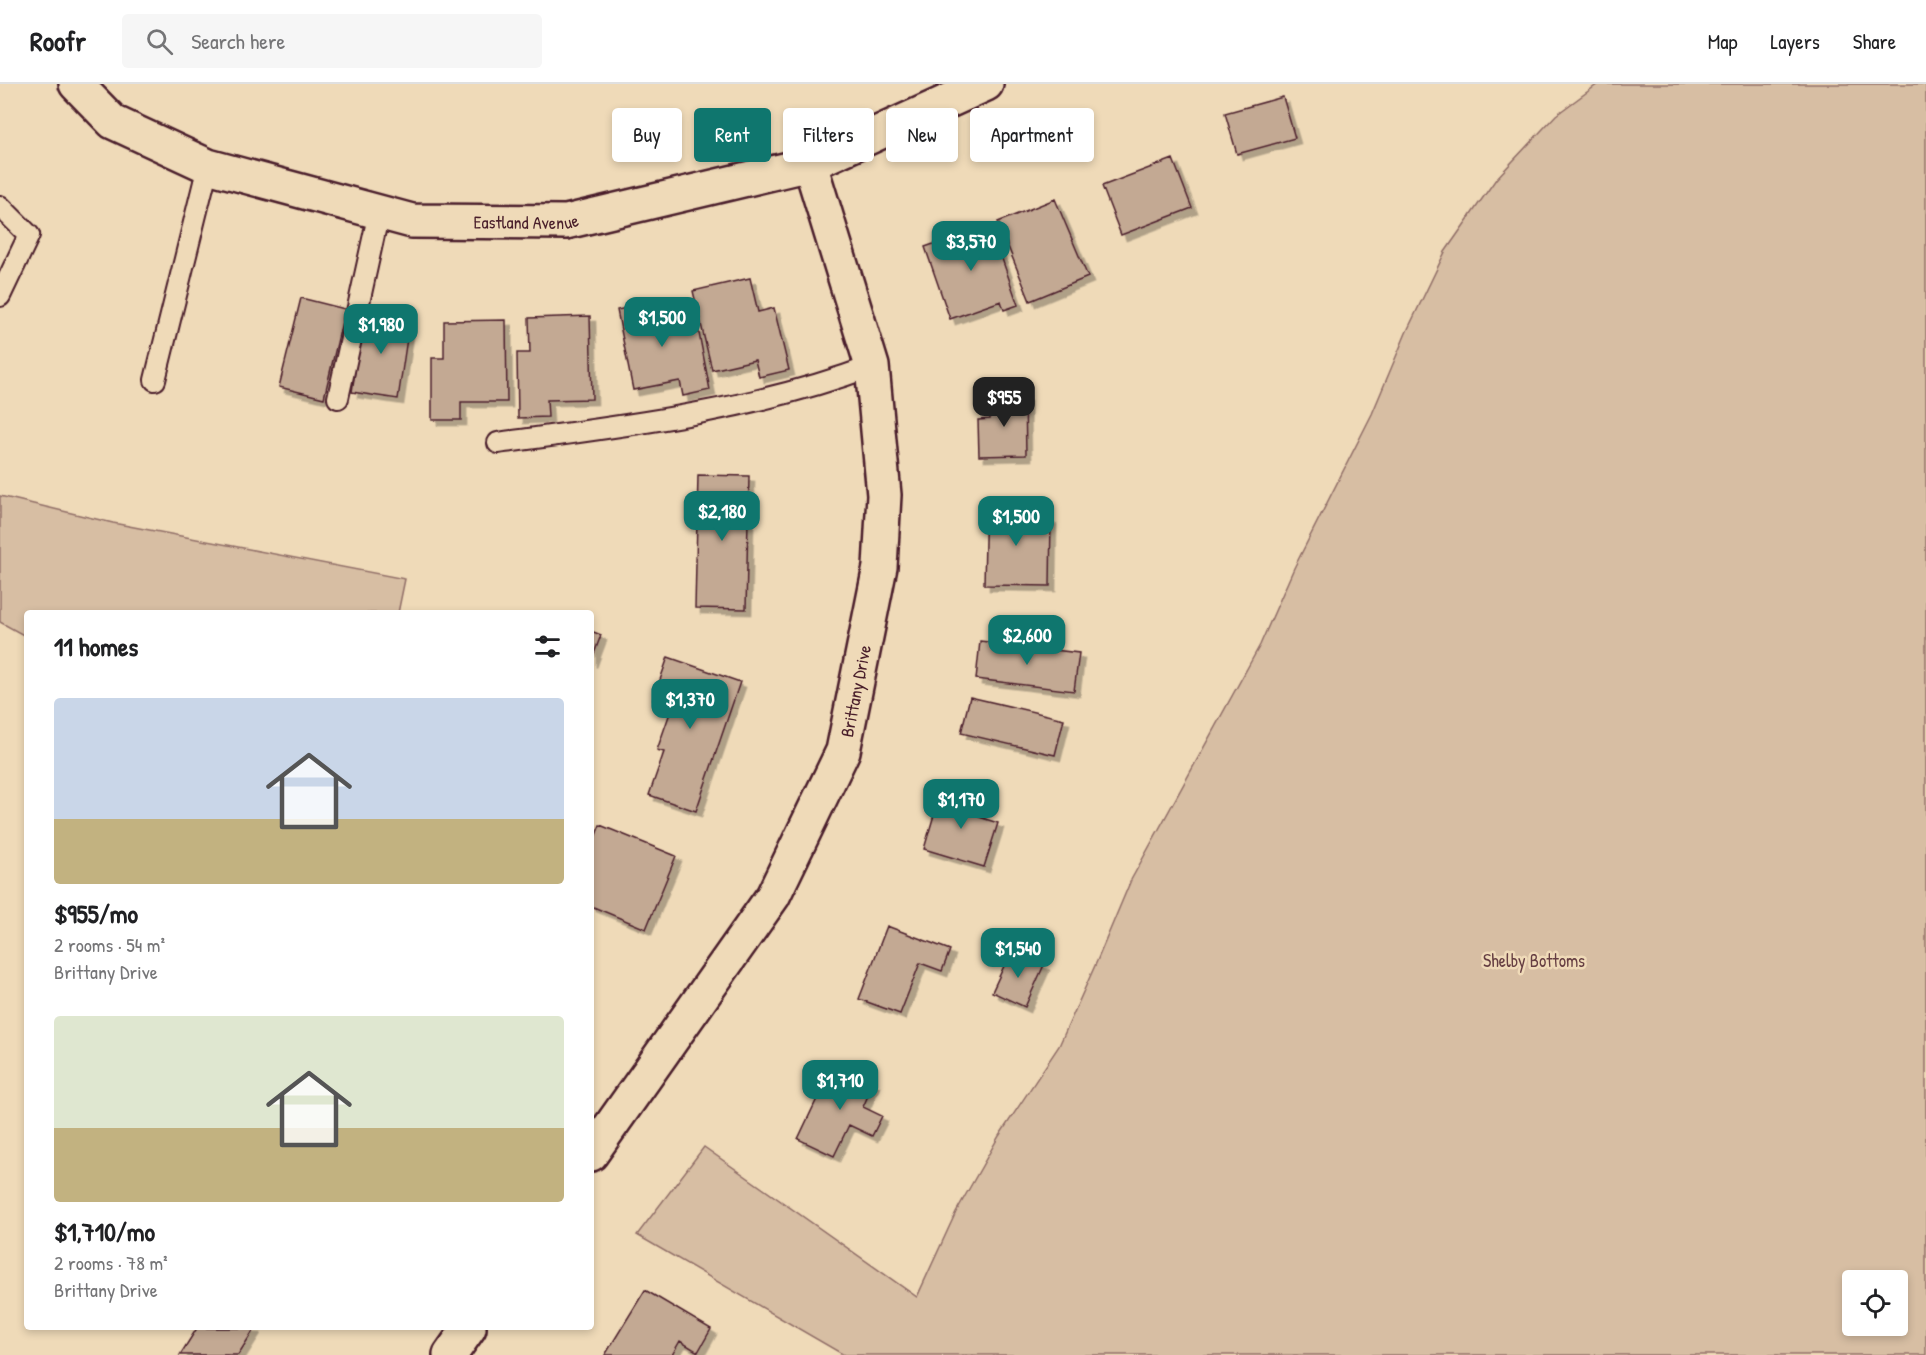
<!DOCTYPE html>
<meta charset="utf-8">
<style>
:root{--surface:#fff;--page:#f6f6f6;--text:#202124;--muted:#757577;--line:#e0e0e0;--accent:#0f766e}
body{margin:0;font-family:"Patrick Hand",sans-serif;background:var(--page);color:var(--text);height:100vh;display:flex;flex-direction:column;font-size:22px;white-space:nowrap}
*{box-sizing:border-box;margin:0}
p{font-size:20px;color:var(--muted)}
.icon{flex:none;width:33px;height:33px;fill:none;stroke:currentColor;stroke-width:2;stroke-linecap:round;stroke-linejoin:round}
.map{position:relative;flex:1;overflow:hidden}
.side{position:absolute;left:24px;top:526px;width:570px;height:720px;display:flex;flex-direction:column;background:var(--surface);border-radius:6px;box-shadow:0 3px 9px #0003}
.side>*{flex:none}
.guide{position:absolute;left:612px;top:24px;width:570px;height:54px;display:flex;gap:12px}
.controls{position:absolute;left:1842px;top:1186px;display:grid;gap:12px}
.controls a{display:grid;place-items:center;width:66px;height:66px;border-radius:6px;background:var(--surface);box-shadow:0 3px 9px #0003;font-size:30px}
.price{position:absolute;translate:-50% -51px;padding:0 14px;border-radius:12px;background:var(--accent);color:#fff;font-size:20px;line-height:39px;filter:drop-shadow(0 2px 3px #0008)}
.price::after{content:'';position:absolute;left:50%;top:36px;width:18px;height:14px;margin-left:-9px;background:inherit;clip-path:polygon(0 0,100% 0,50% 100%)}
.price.on{background:#222;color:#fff}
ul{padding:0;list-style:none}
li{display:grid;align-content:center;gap:12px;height:318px;padding:0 30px}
li span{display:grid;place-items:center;height:186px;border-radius:6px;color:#555}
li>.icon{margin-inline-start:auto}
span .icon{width:108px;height:108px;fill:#fffc;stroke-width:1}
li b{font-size:26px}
h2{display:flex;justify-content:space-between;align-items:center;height:72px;padding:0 30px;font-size:26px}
.chip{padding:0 21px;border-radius:6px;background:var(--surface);box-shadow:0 3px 9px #0003;font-size:21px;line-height:54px}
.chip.on{background:var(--accent);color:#fff}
header{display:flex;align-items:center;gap:36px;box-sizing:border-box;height:84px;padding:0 30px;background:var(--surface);border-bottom:2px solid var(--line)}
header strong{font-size:28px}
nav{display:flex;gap:33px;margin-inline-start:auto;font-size:21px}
.search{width:420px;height:54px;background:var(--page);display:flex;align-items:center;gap:15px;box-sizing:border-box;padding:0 21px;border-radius:6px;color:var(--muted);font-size:22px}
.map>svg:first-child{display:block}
.green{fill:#d7bea3;stroke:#906e67;stroke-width:1.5;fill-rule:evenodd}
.building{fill:#c3a993;stroke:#4a1f2b;stroke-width:1.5;filter:url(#shadow)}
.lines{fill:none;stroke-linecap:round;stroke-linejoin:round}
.lane-casing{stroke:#4a1f2b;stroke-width:24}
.street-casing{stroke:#4a1f2b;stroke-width:38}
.lane{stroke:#efdab8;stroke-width:20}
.street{stroke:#efdab8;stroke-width:33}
.labels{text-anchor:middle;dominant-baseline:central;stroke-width:5;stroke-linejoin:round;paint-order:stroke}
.street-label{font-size:18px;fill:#4a1f2b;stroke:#efdab8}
.park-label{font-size:18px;fill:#663f43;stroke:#efdab8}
</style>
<header>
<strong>Roofr</strong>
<div class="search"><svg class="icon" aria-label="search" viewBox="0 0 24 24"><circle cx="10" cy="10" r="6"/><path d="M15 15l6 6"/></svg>Search here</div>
<nav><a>Map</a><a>Layers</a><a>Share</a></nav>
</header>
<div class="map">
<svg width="1926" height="1271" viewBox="0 0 1926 1271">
<defs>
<filter id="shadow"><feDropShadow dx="5.5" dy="5.5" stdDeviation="0" flood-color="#0004"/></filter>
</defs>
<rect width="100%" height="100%" fill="#efdab8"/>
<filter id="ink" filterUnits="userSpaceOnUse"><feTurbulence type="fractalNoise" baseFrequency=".0167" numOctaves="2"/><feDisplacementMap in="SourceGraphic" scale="12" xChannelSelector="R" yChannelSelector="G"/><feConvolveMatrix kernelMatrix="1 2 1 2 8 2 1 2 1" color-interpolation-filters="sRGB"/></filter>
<g filter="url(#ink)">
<path class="green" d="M1598 0H1926V1271H844L637 1151 704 1063 917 1213 956 1128 999 1052 1059 962 1097 877 1131 796 1260 561 1294 484 1372 330 1406 249 1445 168 1496 95 1556 31ZM1852 1197H1898V1242H1852Z
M0 412 113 439 405 495 398 529 27 530V553L0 538Z"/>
<path class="building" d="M1283 13 1295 54 1237 70 1225 29Z
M1173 75 1192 124 1121 151 1102 102Z
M1055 115 1088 193 1030 217 998 138Z
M990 140 1018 221 1004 226 1001 217 950 235 925 163Z
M750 194 758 228 774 224 789 286 759 293 755 276 712 286 693 207Z
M301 214 345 225 324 314 279 303Z
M675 214 682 247 698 244 710 306 683 312 680 297 633 306 617 226Z
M364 227 410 234 398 315 352 308Z
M590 232 592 315 547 316 548 333 518 334 517 269H530L529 234Z
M506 236 507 318H461V336H432V274H444V237Z
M1025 312 1026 371 979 372 978 336 990 335 989 313Z
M698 391 749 392 746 525 695 524Z
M986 413 1017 414 1016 435H1051L1050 502 984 501Z
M591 547 601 551 591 578Z
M980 557 1079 569 1074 607 976 595Z
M668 573 740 598 696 727 649 711 664 668 657 666 672 623 653 616Z
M970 613 1064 635 1055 671 961 649Z
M941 707 983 720 979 733 998 739 984 783 924 765Z
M600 741 676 772 646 845 591 822V763Z
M887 842 950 866 942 887 920 879 900 930 859 915Z
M1011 867 1044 881 1025 923 992 908Z
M834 979 874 998 863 1023 882 1032 872 1052 849 1041 834 1072 798 1055Z
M645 1206 711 1245 698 1268 680 1257 672 1271H605Z
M197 1244H255L238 1271H180Z"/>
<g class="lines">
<g class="lane-casing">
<path id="lane" d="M0 122 29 151 0 212
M155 296 208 82
M338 314 379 128
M498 359C624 342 752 327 872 282"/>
</g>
<g class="street-casing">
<g id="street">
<path id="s1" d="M76 0 113 38 208 82 412 137 566 138 810 80 986 0"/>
<path id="s2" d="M591 1070 773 812 843 667 880 483 884 411 872 282 810 80"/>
<path d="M450 1271 469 1244"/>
</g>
</g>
<use href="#lane" class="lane"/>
<use href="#street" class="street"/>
</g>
</g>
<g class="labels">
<g class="street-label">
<text stroke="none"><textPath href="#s1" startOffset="483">Eastland Avenue</textPath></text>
<text stroke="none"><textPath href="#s2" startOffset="538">Brittany Drive</textPath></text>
</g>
<g class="park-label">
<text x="1534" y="876">Shelby Bottoms</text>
</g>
</g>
</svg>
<div class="controls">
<a><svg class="icon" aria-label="locate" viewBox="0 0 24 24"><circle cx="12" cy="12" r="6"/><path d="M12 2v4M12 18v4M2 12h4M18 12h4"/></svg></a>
</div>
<b class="price" style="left:971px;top:188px">$3,570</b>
<b class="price" style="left:662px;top:264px">$1,500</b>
<b class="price" style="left:381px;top:271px">$1,980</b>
<b class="price on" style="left:1004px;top:344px">$955</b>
<b class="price" style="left:722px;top:458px">$2,180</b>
<b class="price" style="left:1016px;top:463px">$1,500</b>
<b class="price" style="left:1027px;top:582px">$2,600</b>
<b class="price" style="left:690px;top:646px">$1,370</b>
<b class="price" style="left:961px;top:746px">$1,170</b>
<b class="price" style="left:1018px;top:895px">$1,540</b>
<b class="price" style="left:840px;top:1027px">$1,710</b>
<div class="guide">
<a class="chip">Buy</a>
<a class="chip on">Rent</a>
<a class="chip">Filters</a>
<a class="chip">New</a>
<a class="chip">Apartment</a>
</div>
<section class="side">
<h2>11 homes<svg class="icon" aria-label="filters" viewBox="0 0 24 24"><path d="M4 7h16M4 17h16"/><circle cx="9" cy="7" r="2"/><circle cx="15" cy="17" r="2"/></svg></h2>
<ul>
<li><span style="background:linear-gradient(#c9d6e8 65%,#c2b280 0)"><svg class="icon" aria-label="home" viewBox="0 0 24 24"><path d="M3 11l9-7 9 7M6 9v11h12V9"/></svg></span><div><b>$955/mo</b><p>2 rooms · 54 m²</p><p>Brittany Drive</p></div></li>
<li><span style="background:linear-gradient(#dfe7d0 60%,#c2b280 0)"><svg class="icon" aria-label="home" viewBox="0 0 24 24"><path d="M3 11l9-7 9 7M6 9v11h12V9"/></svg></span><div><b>$1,710/mo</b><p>2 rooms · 78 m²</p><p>Brittany Drive</p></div></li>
</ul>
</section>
</div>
